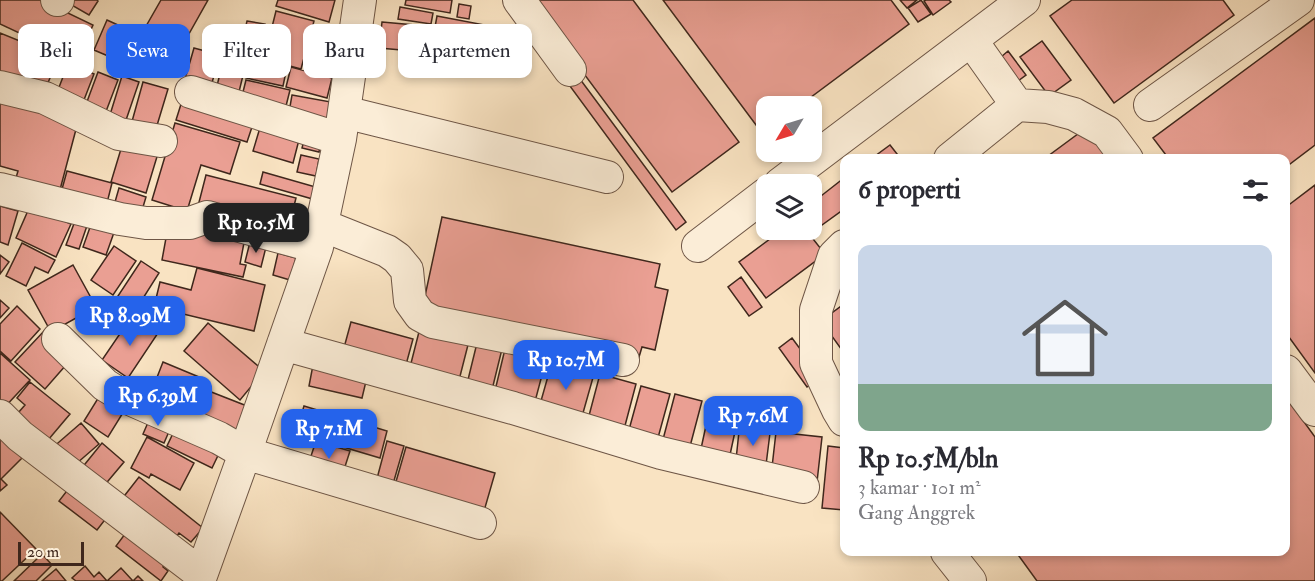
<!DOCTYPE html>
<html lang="id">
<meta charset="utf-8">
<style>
:root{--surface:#fff;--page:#f2f2f3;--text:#2b2b33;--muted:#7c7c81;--accent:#2563eb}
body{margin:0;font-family:"IM FELL Double Pica",serif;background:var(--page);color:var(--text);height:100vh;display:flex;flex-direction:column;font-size:22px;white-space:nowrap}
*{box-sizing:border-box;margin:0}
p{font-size:20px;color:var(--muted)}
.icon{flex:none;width:33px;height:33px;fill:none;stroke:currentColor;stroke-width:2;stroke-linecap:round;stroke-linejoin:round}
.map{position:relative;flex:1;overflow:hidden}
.drawer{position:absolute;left:840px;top:154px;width:450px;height:402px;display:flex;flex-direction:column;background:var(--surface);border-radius:12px;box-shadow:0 3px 9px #0003}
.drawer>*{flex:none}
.guide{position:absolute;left:18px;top:24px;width:570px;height:54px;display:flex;gap:12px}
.needle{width:39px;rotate:232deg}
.tools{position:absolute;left:756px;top:96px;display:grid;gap:12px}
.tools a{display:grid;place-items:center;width:66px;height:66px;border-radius:12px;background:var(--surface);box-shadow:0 3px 9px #0003;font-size:30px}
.scale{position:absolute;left:18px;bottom:15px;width:66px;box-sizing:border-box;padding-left:6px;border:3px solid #3f271c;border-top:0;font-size:16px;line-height:21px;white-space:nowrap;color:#3f271c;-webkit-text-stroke:4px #fbedd7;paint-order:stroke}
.price{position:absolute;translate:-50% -51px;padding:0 14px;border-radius:12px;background:var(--accent);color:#fff;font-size:20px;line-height:39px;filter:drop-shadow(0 2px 3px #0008)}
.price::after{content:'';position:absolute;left:50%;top:36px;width:18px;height:14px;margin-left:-9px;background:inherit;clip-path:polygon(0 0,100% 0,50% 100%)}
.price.on{background:#222;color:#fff}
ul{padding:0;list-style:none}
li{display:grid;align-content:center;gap:12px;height:318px;padding:0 18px}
li span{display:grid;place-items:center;height:186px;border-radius:12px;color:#555}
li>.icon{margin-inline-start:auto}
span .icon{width:108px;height:108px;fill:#fffc;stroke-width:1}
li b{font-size:26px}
h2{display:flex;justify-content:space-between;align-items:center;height:72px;padding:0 18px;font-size:26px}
.tag{padding:0 21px;border-radius:12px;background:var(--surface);box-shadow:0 3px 9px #0003;font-size:21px;line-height:54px}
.tag.on{background:var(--accent);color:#fff}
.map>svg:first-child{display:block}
.building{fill:#ea9f93;stroke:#3f271c;stroke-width:1.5}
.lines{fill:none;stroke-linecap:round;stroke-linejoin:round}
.minor-casing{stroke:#6e5646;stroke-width:34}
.minor{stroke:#fbedd7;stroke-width:32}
</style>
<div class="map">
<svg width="1315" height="581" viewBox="0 0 1315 581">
<rect width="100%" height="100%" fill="#f9e3c2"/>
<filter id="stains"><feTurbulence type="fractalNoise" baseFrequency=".00333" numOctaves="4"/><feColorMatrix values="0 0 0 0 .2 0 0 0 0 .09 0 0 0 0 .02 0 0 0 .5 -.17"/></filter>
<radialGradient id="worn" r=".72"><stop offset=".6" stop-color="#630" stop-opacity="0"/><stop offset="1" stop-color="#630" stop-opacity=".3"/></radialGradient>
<path class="building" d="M0 0H41L93 25 77 60 0 24Z
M63 0H97L98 1 89 15Z
M161 0H208L181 48 145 28Z
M278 0H335L329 22 276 6Z
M406 0H452L450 13 405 5Z
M529 0H633L739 142 672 192Z
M663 0H891L909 24 799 106H766V131L762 133Z
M900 0H917L907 8Z
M921 0 931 14 918 22 908 8Z
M926 0H949L951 2 933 15 924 1Z
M1072 0H1223L1234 15 1114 103 1050 16Z
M459 4 471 6 469 19 457 17Z
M400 7 433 13 431 24 398 19Z
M276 11 314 21 301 69 264 59Z
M437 16 490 26 484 60 431 49Z
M1315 18V145L1286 167V159H1169L1153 138Z
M107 20 120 26 108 56 94 50Z
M247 21 265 24 259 55 240 51Z
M382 22 415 25 413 51 379 48Z
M0 33 59 57 44 92 0 74Z
M1042 41 1071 80 1049 96 1020 57Z
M194 48 220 55 209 93 183 86Z
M1008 51 1026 75 1018 81 1001 57Z
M224 57 246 63 237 100 215 94Z
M250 59 287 67 283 86 246 78Z
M68 64 94 74 82 105 56 95Z
M291 67 332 78 327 98 286 87Z
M574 71 686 222 676 230 564 78Z
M98 72 118 80 105 114 85 107Z
M122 76 139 82 125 123 109 118Z
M246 80 290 90 285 110 241 100Z
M143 82 168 89 155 132 131 125Z
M292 95 331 102 327 125 288 118Z
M182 101 253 124 247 142 176 120Z
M0 102 79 118 57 201 13 188 18 171 0 166Z
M262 121 301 132 293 163 253 151Z
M175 123 240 142 230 174 201 165 187 211 152 200Z
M1086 128 1109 159H1044Z
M306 133 322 137 319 152 302 148Z
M124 139 159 150 146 193 111 182Z
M890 145 901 159H871Z
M301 155 319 159 316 176 297 172Z
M67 171 112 183 106 207 59 200Z
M263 172 319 188 316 200 260 184Z
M206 175 296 198 287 233 197 210Z
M844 178V209L822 225 812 211V203Z
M1315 185V373L1286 333V207Z
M119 188 146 197 140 217 113 209Z
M0 206 18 211 8 245 0 242Z
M30 206 71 224 56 257 16 238Z
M78 213 90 217 79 249 66 245Z
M94 216 117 224 106 255 83 247Z
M442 217 660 264 655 287 668 290 655 350 642 347 639 357 422 310Z
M215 226 246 232 240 264 246 265 243 277 162 260 168 227 213 236Z
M782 230H806L825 254 766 298 739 262Z
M250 242 266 247 261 267 245 262Z
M22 243 55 260 48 273 35 267 26 286 6 276Z
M114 246 136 261 113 295 91 280Z
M278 253 296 258 290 280 273 275Z
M0 255 9 262 0 274Z
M141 261 159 273 135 311 116 299Z
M73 265 96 307 51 332 28 290Z
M197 268 265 285 254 331 154 307 160 282 191 290Z
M741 277 762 307 749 316 728 287Z
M0 300 9 308 0 318Z
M844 304V353L821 321Z
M17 306 40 329 11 361 0 351V324Z
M132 316 158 333 128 378 102 360Z
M351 322 413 339 404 372 342 355Z
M208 323 264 371 240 400 184 351Z
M421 324 470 337 457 388 408 375Z
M44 331 73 357 45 389 15 362Z
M792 338 821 377 807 387 779 348Z
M477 343 502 349 490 398 465 392Z
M505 349 546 360 533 409 493 399Z
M0 353 30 380 2 410 0 407Z
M163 362 199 377 196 386 247 406 234 438 147 403Z
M552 362 594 374 581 420 539 408Z
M313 365 367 377 362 398 309 386Z
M600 374 636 384 622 437 586 427Z
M30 382 70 414 43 446 11 421 25 405 17 398Z
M641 386 670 394 656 445 627 437Z
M105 387 129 403 108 437 84 421Z
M675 394 702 401 688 454 661 447Z
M1286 397 1315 437V581H1037L1016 552H1286Z
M304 406 387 431 380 458 296 433Z
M710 407 739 413 728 464 699 458Z
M153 411 174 420 164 443 143 434Z
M740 422 771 425 765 473 735 469Z
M81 423 99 444 69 470 51 449Z
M178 423 223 445 212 468 167 446Z
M776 432 822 437 817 482 771 476Z
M147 437 194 463 180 490 151 474 149 478 131 468Z
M2 438 22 458 1 479 7 485 0 491V440Z
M316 441 350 451 341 479 307 468Z
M387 441 404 446 391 491 375 486Z
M102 443 124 462 103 487 81 469Z
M828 446 844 448V510L822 508Z
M406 447 495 473 482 518 393 492Z
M139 477 203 528 191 542 179 533 170 546 118 504Z
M73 483 111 512 97 530 59 501Z
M0 512 36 549 2 581H0Z
M131 526 171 557 163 567 168 571 161 581 116 546Z
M42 554 52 565 36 581H14Z
M85 566 94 577 99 572 107 581 121 568 133 581 138 576 143 581H76L72 578Z
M56 569 66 581H42Z"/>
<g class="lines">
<g class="minor-casing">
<path id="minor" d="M57 0H58
M519 0 570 70
M971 40 1017 105
M0 87 45 98 119 134 161 141
M191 92 340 139
M1150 105 1298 0
M344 112 607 177
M950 159 1017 105 1048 107 1074 114 1107 132 1127 159
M780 184 1024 0
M0 189 120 219 146 223H190L207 217 317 247
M322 225 387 251 397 258 407 270 410 301 420 315 433 322 623 360
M698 246 766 194
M844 246 834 256 816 310V363L838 410 844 420
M58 339 105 385 123 396 219 438 245 453 480 523
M283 344 513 408 661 453 803 487
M1286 371 1315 410
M0 416 20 436 201 574
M947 552 970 581
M199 581 245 453 317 247 340 139 360 0"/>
</g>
<use href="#minor" class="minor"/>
</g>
<rect width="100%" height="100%" filter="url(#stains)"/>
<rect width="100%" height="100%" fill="url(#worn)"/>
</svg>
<div class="tools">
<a><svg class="needle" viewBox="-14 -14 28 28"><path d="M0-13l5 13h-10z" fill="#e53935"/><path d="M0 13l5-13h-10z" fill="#7c7c81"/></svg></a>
<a><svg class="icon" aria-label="layers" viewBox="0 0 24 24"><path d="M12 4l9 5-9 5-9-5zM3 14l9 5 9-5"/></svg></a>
</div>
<div class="scale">20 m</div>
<b class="price on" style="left:256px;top:254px">Rp 10.5M</b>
<b class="price" style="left:130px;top:347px">Rp 8.09M</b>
<b class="price" style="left:566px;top:391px">Rp 10.7M</b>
<b class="price" style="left:158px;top:427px">Rp 6.39M</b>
<b class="price" style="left:753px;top:447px">Rp 7.6M</b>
<b class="price" style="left:329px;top:460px">Rp 7.1M</b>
<div class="guide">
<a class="tag">Beli</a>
<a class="tag on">Sewa</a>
<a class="tag">Filter</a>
<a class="tag">Baru</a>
<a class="tag">Apartemen</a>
</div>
<section class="drawer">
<h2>6 properti<svg class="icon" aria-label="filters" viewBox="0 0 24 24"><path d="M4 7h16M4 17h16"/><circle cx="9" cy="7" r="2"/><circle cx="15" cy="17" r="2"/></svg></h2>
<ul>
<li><span style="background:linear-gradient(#c9d6e8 75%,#7fa58c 0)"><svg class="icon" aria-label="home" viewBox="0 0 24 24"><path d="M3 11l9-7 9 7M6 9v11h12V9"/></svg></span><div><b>Rp 10.5M/bln</b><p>3 kamar · 101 m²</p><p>Gang Anggrek</p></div></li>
</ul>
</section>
</div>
